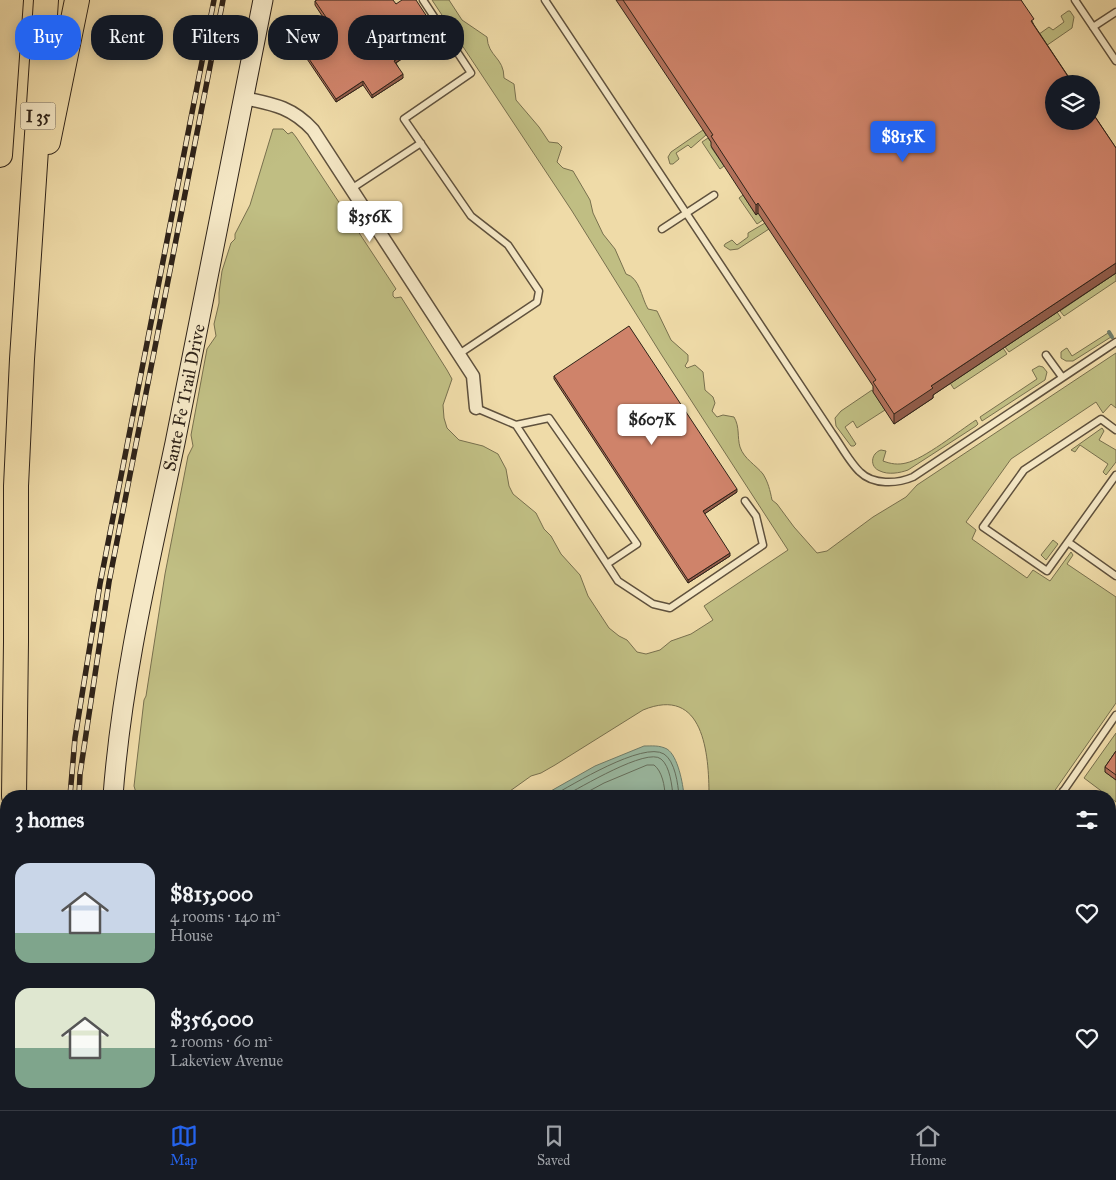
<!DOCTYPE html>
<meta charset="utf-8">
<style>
:root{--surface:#171b24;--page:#20242c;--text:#f1f3f6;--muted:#9ea1a6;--line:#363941;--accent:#2563eb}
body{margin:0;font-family:"IM FELL Great Primer",serif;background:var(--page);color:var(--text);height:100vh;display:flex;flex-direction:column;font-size:19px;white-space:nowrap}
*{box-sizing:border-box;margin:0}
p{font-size:16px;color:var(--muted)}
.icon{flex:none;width:28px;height:28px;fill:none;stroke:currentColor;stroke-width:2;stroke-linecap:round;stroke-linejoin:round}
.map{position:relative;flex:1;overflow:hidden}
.details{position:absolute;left:0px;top:790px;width:1116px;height:320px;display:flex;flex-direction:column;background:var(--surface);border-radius:20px 20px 0 0;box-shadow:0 2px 12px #0003}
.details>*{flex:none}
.banner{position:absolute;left:15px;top:15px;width:500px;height:45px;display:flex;gap:10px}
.controls{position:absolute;left:1045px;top:75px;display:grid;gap:10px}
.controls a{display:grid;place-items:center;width:55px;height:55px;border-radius:50%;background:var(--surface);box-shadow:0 2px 12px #0003;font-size:25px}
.price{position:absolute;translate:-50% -42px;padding:0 11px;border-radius:5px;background:#fff;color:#222;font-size:16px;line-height:32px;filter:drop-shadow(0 1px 2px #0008)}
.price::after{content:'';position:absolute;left:50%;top:30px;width:15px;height:11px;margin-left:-8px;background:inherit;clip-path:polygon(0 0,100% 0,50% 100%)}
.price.on{background:var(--accent);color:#fff}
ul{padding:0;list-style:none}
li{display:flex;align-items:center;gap:15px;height:125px;padding:0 15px}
li span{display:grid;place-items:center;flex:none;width:140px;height:100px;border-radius:15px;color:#555}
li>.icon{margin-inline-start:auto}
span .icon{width:60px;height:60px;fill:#fffc;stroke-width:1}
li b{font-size:21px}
h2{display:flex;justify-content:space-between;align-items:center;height:60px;padding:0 15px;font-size:21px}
.chip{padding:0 18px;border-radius:20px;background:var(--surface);box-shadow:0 2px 12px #0003;font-size:18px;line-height:45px}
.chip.on{background:var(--accent);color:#fff}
.tabs{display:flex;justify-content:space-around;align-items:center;height:70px;border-top:1px solid var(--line);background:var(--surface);font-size:14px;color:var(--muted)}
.tabs a{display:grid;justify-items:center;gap:2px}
.tabs .on{color:var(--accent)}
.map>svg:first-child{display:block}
.green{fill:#c0be83;stroke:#78704e}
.water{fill:#9abba4;stroke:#6f7e6c}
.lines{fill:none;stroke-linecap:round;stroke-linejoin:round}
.shore{stroke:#646f5e;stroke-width:1}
.stream{stroke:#6f7e6c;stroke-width:4}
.lane-casing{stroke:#5f513d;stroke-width:9}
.street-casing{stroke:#5f513d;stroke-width:15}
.secondary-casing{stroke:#2f2319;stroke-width:21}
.highway-casing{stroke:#2f2319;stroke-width:26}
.lane{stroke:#f5e8c6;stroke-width:6}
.street{stroke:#f5e8c6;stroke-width:12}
.secondary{stroke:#f5e8c6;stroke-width:19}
.highway{stroke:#efdba8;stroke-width:24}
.rail-casing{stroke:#2f2319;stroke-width:5.5}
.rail{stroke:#f5e8c6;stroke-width:4;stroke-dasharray:11;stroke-linecap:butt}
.wall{fill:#b2715b;stroke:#2f2319}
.shaded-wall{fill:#915c4a;stroke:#2f2319}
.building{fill:#cf836a;stroke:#2f2319}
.labels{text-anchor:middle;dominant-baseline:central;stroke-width:4;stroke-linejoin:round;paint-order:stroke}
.shield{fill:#f5e8c6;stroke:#6a5e4d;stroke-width:1}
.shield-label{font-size:16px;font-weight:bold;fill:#2f2319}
.street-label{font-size:18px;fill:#2f2319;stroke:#f5e8c6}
</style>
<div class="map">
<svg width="1116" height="1110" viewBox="0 0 1116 1110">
<rect width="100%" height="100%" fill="#efdba8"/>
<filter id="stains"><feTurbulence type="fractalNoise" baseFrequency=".004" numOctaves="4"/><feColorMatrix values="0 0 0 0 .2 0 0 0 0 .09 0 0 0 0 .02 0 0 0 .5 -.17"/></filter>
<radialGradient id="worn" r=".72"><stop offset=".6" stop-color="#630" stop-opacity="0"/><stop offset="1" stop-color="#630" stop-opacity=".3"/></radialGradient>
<path class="green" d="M432 0H449L462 20 487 37C488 57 504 57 504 78L514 84 516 100 539 127 549 142 558 143 562 147 557 162 563 168 573 171 590 200 593 213 603 234 615 249 626 274C640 278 641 297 648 309L657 311 671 340 688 355V361L685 366 687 368 695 365 703 372 705 390 713 397 715 403 712 411 717 417 723 415 734 417C740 427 737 437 740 447 744 459 756 465 763 474 768 482 770 490 772 500L777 504 794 527 817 553 827 551 873 517 906 497 917 485 1116 353V408L1111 404 1103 413 1096 402 1011 459 966 522 976 530 972 539 1027 578 1033 570 1050 581 1071 552 1073 555 1067 564 1116 597V703L1051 796H709C709 754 704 685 643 710L555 765 541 773 531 776 503 796H137L134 786 144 700 146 696 165 574 188 456 193 446 191 435 207 349 216 336 214 324 219 303V293L222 271 231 243 235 239V234L250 205 273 129H283L288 134 292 132 296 137 396 289 393 292V296L395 298 401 297 447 370 452 379 443 405 444 418 447 428 459 440 483 446 498 454 506 469 509 486 513 494 536 513 544 529 551 536 561 554 580 575 588 596 609 628 619 636 627 640 637 652 646 654 660 650 671 641 691 634 713 620 704 606 788 550 661 354 572 211Z
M1068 11H1070L1074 17 1072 28 1043 48 1035 37 1049 27 1053 30 1064 22 1061 16Z
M703 130 706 135 691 148 688 145 676 153 679 159 673 164H670L668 157 671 152Z
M708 138 713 145 711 147 724 166 720 169 702 142Z
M743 195 756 215 759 213 763 220 757 224 739 198Z
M765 223 769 229 738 249 730 250 724 246 725 244 732 240 737 245 748 237V233Z
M1116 273V281L1064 316 1060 311Z
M1057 312 1061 318 1009 352 1005 347Z
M1108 333 1111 337 1073 361H1066L1061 358V352L1065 349 1067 348 1072 356Z
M1003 348 1007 354 954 389 950 383Z
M1039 366 1043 367 1047 372 1045 380 982 421 980 417 1037 379 1032 370Z
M872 390 885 410 857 428 853 421 845 427 856 444 854 446H851L836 426 835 418 841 411Z
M976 420 978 424 976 426 908 470C900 473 888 475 880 471 869 467 871 453 881 450L886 451 883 461C891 464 898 465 906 463 924 459 959 431 976 420Z
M1102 428 1104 431 1099 440 1116 450V462L1106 475 1103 472 1108 464 1080 445 1075 452 1071 450Z
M1053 540 1058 544 1046 560 1041 555Z
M1116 733V756L1105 772 1116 780V802L1084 778Z
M1114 931 1116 932V969L1110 973V935Z
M608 1104H1072L1076 1110H609Z"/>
<path class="water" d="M644 746C652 746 659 745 667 749 678 756 683 784 684 796H542L595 766Z
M1116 969V1110H1109L1105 1104H1110V973Z"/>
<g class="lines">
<path class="shore" d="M552 796C572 785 643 741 664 754 675 761 678 784 679 796
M564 796C580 788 647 747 661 759 670 766 672 786 673 796
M580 796 604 783 647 765H654C662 771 665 786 665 796"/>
<path class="stream" d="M1109 332 1112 337"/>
<g class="lane-casing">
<path id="lane" d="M423 0 471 73 404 119 471 216 508 245 539 291 537 302 459 354
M545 0 832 433C840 444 850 463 860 472 873 485 897 484 913 477L1116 342
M1075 0 1116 61
M1093 27 1116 12
M351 189 421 143
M662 229 714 195
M1046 355 1062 377
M476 408 516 425 618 581 653 604 670 608 763 545 756 516 745 501
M516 425 549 418 637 544 607 564
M1116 430 1101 419 1024 470 983 527 1047 571 1116 475
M1068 542 1116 576
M1063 791 1071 796
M1060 796 1116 715
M1110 823 1116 827
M1110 892 1116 884
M1110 919 1116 911
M173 1104 174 1110
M274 1104 275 1110
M598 1104 599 1110
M648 1104 649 1110
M801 1104 802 1110
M1079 1104 1083 1110"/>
</g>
<g class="street-casing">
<path id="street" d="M244 98C273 104 292 107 313 130L473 376 476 408"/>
</g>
<g class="secondary-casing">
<g id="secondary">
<path id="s1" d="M113 796C122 677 150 561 175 443 205 296 234 148 263 0"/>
<path d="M114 1104V1110"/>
</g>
</g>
<g class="highway-casing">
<path id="highway" d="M48 142 77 0
M0 155 11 0
M14 796 16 642V486L22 359 46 0
M14 1110V1104"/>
</g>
<use href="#lane" class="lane"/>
<use href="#street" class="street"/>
<use href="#secondary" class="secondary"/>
<use href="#highway" class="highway"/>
<g class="rail-casing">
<path id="rail" d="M70 796 75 738 100 584 214 0
M79 796 80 774 109 582 223 0
M69 1104V1110"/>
</g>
<use href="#rail" class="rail"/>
</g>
<path class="wall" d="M616 0H1021L1034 25 1116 148V273L933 395V398L894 424 873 392V386L758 213 756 215 711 146V142Z
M315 1 396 4 437 35 396 63 403 78 372 98 363 85 336 102 301 50V47L330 28 315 5Z
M554 376 737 492 704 514 730 556 688 583 554 379Z
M1116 751V780L1105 772V767Z"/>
<path class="shaded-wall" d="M437 32V35L394 64V61Z
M403 74V78L372 98V95Z
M363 81V85L336 102V99Z
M758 203V213L756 215V205Z
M1116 263V273L933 395V398L894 424V414L931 386Z
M737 489V492L703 515V511Z
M730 553V556L688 583V580Z
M529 1104V1107L527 1110H525Z"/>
<path class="building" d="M317 0H393L396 4 402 0H416L437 32 394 61 403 74 372 95 363 81 336 99 301 47 332 26 315 1Z
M623 0H1021L1034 19 1031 21 1073 84H1054V121H1091V111L1116 148V263L931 386 933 388 894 414 873 382 876 380 758 203 756 205 711 136 713 135Z
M629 326 737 489 703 511 730 553 688 580 554 376Z
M1116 751V775L1105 767Z
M299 1104H529L525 1110H300Z"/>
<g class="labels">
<rect class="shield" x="20.5" y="102.5" width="35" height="27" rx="4"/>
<g class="shield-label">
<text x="38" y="116">I 35</text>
</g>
<g class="street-label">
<text stroke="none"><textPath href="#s1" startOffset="405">Sante Fe Trail Drive</textPath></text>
</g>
</g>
<rect width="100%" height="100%" filter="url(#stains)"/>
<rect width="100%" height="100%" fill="url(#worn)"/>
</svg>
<div class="controls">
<a><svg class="icon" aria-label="layers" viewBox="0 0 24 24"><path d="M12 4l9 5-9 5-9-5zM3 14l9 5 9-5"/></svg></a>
</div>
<b class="price on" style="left:903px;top:163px">$815K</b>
<b class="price" style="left:370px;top:243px">$356K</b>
<b class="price" style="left:652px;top:446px">$607K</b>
<div class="banner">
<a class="chip on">Buy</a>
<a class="chip">Rent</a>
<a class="chip">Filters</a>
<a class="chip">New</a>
<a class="chip">Apartment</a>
</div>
<section class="details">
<h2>3 homes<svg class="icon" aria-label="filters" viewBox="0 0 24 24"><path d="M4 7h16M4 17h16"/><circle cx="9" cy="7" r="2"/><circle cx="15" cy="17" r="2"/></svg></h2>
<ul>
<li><span style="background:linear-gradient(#c9d6e8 70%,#7fa58c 0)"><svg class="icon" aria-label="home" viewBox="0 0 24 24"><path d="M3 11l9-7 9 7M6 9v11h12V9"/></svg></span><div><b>$815,000</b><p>4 rooms · 140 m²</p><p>House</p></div><svg class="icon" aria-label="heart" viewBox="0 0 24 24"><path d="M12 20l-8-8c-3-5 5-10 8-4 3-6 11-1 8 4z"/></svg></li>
<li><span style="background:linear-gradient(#dfe7d0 60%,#7fa58c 0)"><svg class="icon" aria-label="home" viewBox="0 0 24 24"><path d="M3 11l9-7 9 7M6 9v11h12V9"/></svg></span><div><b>$356,000</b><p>2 rooms · 60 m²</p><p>Lakeview Avenue</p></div><svg class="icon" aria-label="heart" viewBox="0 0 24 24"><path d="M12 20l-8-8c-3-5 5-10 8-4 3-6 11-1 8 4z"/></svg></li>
</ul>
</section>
</div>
<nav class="tabs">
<a class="on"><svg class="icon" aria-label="map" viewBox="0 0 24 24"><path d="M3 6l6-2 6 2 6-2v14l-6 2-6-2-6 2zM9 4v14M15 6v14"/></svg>Map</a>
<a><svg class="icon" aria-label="saved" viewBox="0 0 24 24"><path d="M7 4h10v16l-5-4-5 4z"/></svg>Saved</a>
<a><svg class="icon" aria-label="home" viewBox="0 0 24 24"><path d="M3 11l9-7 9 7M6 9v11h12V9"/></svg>Home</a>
</nav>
